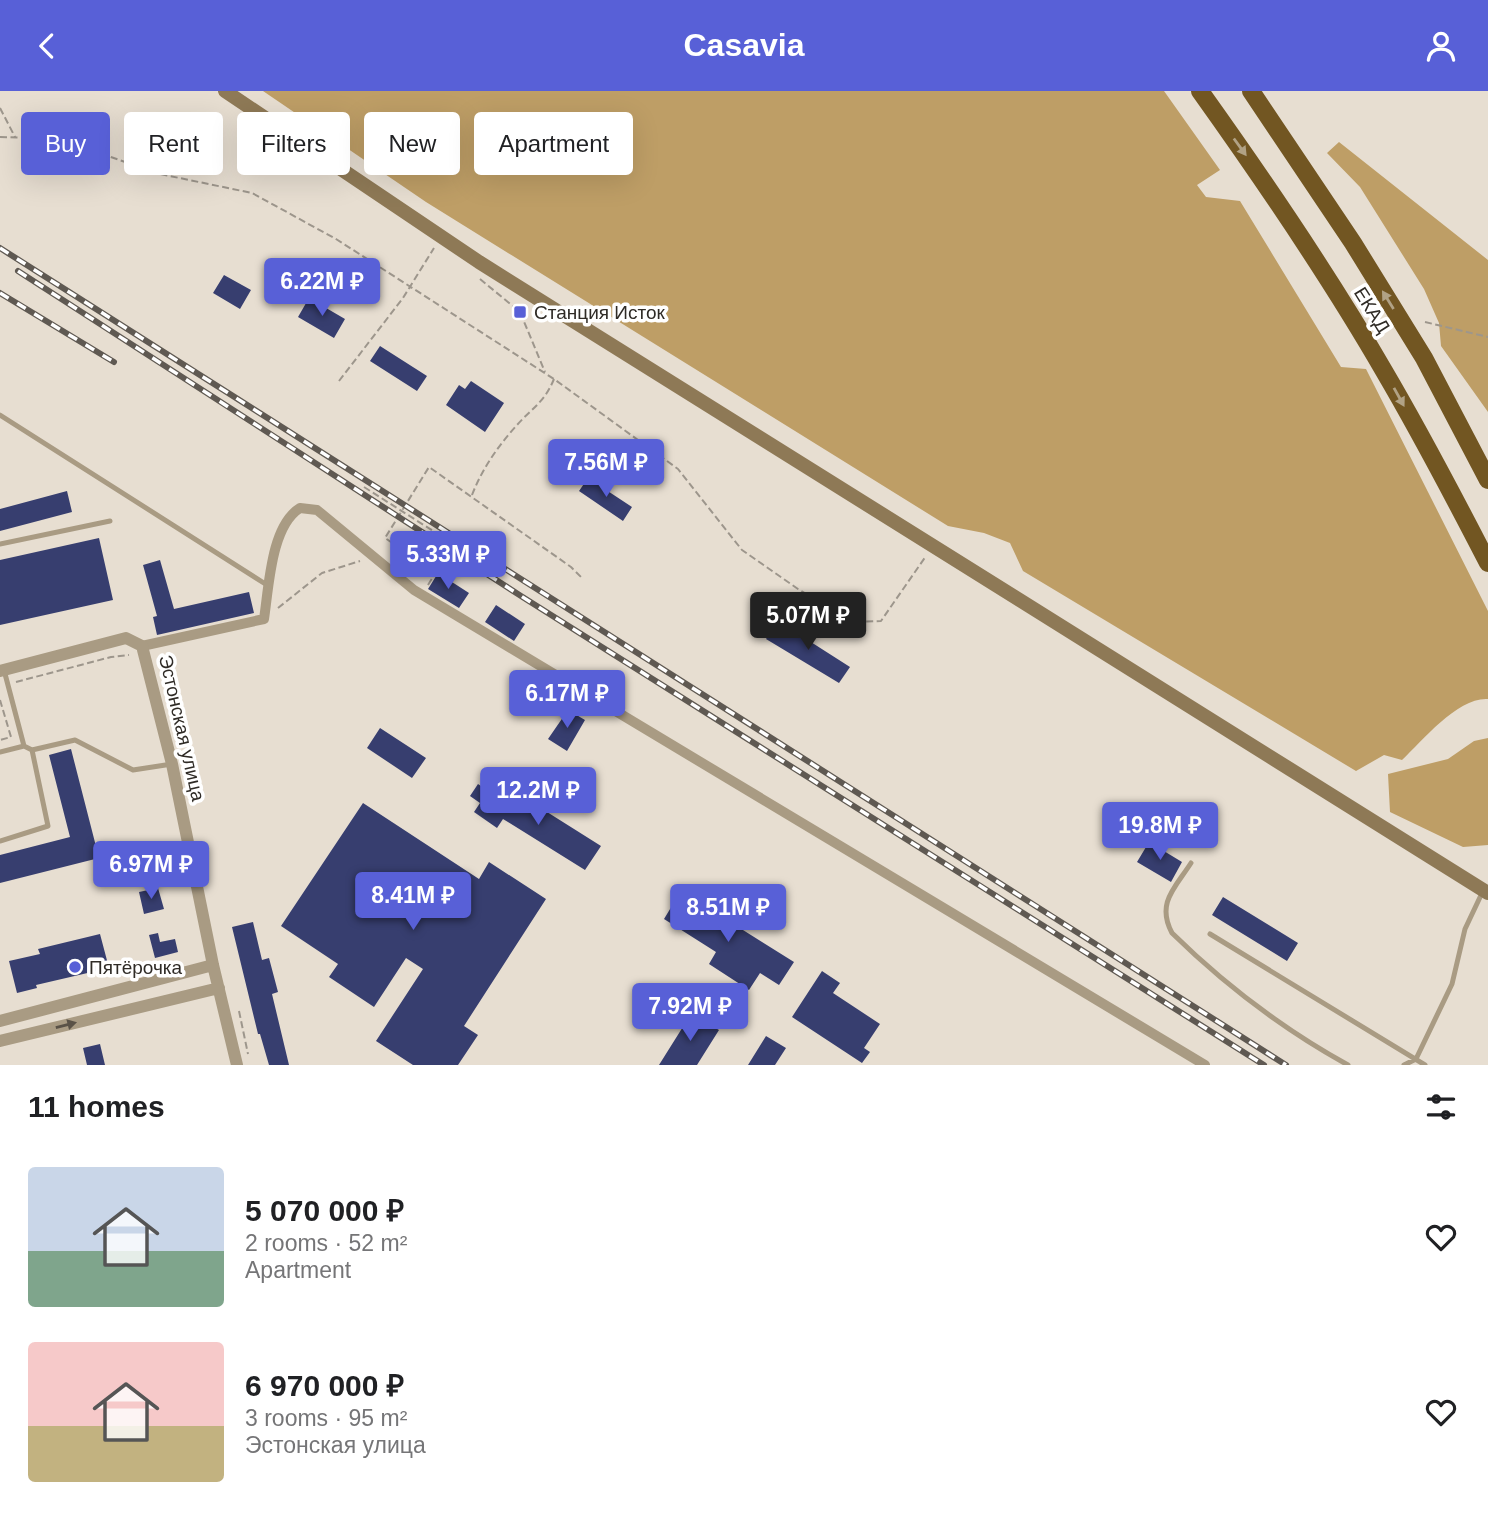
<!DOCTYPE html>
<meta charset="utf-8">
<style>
:root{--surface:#fff;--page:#f2f2f2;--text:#202124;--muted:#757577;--accent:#5860d7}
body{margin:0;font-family:Helvetica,sans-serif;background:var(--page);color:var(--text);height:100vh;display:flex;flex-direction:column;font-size:26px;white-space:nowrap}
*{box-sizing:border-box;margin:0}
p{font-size:23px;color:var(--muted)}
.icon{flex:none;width:38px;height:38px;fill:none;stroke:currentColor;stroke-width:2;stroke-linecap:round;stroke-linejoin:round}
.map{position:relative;height:974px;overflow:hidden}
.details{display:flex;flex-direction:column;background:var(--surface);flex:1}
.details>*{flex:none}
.hud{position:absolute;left:21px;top:21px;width:700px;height:63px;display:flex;gap:14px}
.price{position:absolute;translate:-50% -60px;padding:0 16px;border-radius:7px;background:var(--accent);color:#fff;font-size:23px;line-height:46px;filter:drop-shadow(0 2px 4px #0008)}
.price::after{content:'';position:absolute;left:50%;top:42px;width:21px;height:16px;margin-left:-10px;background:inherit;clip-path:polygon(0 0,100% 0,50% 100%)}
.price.current{background:#222;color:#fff}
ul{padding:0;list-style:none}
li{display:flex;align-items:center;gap:21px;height:175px;padding:0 28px}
li span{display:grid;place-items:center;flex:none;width:196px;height:140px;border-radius:7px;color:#555}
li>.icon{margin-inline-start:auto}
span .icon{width:84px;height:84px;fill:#fffc;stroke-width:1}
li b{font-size:30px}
h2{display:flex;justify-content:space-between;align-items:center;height:84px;padding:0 28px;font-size:30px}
.pill{padding:0 24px;border-radius:7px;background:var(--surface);box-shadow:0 7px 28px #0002;font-size:24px;line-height:63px}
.pill.current{background:var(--accent);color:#fff}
header{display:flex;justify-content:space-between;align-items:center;height:91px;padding:0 28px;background:var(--accent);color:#fff;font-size:32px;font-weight:600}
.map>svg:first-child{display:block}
.forest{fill:#be9e66}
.building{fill:#373e6f}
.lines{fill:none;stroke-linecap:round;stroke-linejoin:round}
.path{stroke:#9d968c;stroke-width:2;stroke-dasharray:7 3.5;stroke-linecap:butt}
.service{stroke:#a99b83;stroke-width:5}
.minor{stroke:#a99b83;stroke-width:10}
.tertiary{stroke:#a99b83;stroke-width:12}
.secondary{stroke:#8e7956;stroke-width:14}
.trunk{stroke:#725622;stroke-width:18}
.rail-casing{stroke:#5f5952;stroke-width:6}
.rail{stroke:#fff;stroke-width:3.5;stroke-dasharray:10;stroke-linecap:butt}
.oneway{fill:#b1a285}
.oneway2{fill:#5a5247}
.poi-dot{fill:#5860d7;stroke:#fff;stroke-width:2.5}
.labels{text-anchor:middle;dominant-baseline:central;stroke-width:7;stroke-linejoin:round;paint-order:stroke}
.street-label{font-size:19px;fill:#2f2b26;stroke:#fff}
.poi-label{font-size:19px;fill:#2f2b26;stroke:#fff;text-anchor:start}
</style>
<header><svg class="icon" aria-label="back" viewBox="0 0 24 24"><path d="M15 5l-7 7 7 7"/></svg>Casavia<svg class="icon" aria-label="person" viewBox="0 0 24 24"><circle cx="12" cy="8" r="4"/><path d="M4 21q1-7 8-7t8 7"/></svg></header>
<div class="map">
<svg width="1488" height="974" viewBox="0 0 1488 974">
<rect width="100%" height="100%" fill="#e7ded1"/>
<path class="forest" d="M263 0H1164L1220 79 1197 94 1206 106 1240 110 1341 276 1366 278 1488 520V608C1458 606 1423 649 1402 669L1384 664 1356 680 1023 480 1010 452 984 442 948 435 426 111Z
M1339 51 1488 169V321L1441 255 1439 232 1424 198 1360 96 1327 62Z
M1488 647V754L1463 756 1390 721 1388 683 1448 668 1474 650Z"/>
<path class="building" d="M224 184 251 199 240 218 213 202Z
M309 207 345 228 334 247 298 226Z
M380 255 427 285 417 300 370 270Z
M471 290 504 312 485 341 446 314 459 294 465 298Z
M588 387 632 416 623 430 579 400Z
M67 400 72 421 0 440V418Z
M99 447 113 509 0 534V469Z
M160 469 174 518 249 501 254 522 157 544 153 526 157 525 143 474Z
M438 482 469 502 459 517 428 498Z
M496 514 525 533 514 550 485 531Z
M778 530 850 576 839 592 766 548Z
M568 619 585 629 567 660 548 648Z
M380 637 426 667 412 687 367 657Z
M71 658 99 767 0 792V764L70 746 49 664Z
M478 693 520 722 528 709 601 755 585 779 503 728 497 737 474 721 480 712 470 705Z
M363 712 479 788 489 771 546 808 464 935 478 944 458 974H413L376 950 423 878 406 867 374 916 329 886 338 873 281 835Z
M1149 751 1182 771 1171 791 1137 771Z
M158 797 164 818 144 823 139 801Z
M681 800 794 871 779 894 760 882 749 899 709 873 716 861 664 828Z
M1223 806 1298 852 1287 870 1212 824Z
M253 831 262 869 269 867 278 901 272 903 289 974H269L260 943H258L232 836Z
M158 842 160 851 175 848 178 861 155 867 149 844Z
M100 843 109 877 36 894 37 897 17 902 9 870 40 863 38 858Z
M822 880 840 892 833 902 880 933 864 957 870 961 862 972 792 926Z
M691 923 719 939 697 974H659Z
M766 945 786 957 775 974H748Z
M100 953 105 974H87L83 957Z"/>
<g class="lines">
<path class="path" d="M0 17 15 46
M0 46 77 48 102 63 160 83 252 102 336 148 554 288 678 378 742 459 798 498 852 531 881 530 926 465
M480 188 520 221 545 281
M1425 231 1488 246
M339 290 403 207 434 157
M364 396 441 445
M472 404C482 378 498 355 517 334 533 316 544 312 554 288
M436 481 385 447 429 376 571 476 581 486
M428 494 440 475 443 476
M278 517 322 482 360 470
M16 591 111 566 129 564
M0 609 11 646 0 649
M239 920 248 963"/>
<path class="service" d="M0 324 267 494
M0 453 110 430
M4 579 24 655 32 659
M0 661 24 655
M0 750 48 735 32 659 75 649 133 679 172 673
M1191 772C1175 797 1156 812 1172 842 1226 895 1281 937 1348 974
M1210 843 1425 974
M1404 974 1416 968 1452 893 1465 838 1482 802"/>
<path class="minor" d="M142 555 264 528C269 495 271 435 300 417L317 419 414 499 1205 974"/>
<path class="tertiary" d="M0 580 126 547 142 555 172 673 213 874 237 974
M0 930 213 874
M0 950 219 897"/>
<path class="secondary" d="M225 0 479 171 1488 802"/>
<path class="trunk" d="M1200 0C1265 91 1328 183 1384 280 1421 343 1455 408 1488 472
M1251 0 1353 152 1424 267 1488 389"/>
<g class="rail-casing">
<path id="rail" d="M0 157 1286 974
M18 180 521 505 1264 974
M0 202 114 271"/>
</g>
<use href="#rail" class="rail"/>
</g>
<defs><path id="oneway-solid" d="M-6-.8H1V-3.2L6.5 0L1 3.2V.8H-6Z" transform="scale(1.75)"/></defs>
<g class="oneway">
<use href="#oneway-solid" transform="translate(1240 56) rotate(54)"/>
<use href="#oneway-solid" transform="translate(1388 209) rotate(-122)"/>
<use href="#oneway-solid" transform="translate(1399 306) rotate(61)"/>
</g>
<use class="oneway2" href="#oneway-solid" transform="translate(66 934) rotate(-14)"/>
<g class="poi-dot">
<rect x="513" y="214" width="14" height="14" rx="3.5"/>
<circle cx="75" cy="876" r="7"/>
</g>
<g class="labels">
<g class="street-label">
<text transform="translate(1372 219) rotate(58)">ЕКАД</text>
<text transform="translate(182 637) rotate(77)">Эстонская улица</text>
</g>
<g class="poi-label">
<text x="534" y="221">Станция Исток</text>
<text x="89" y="876">Пятёрочка</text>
</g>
</g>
</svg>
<b class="price" style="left:322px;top:227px">6.22M ₽</b>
<b class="price" style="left:606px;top:408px">7.56M ₽</b>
<b class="price" style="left:448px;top:500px">5.33M ₽</b>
<b class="price current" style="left:808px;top:561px">5.07M ₽</b>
<b class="price" style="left:567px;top:639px">6.17M ₽</b>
<b class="price" style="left:538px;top:736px">12.2M ₽</b>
<b class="price" style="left:1160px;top:771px">19.8M ₽</b>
<b class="price" style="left:151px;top:810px">6.97M ₽</b>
<b class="price" style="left:413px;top:841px">8.41M ₽</b>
<b class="price" style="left:728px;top:853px">8.51M ₽</b>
<b class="price" style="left:690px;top:952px">7.92M ₽</b>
<div class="hud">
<a class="pill current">Buy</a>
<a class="pill">Rent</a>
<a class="pill">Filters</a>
<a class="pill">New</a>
<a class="pill">Apartment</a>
</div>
</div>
<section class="details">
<h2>11 homes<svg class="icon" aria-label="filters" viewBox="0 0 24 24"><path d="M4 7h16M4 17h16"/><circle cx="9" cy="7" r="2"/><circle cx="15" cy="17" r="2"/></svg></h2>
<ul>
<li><span style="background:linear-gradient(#c9d6e8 60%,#7fa58c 0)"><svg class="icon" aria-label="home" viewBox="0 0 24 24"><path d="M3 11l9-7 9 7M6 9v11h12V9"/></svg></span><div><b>5 070 000 ₽</b><p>2 rooms · 52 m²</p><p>Apartment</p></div><svg class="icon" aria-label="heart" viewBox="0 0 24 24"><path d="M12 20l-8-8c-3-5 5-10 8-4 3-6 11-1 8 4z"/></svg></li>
<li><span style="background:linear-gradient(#f6c9c9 60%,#c2b280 0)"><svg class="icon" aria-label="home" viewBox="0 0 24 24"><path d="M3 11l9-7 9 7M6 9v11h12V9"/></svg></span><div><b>6 970 000 ₽</b><p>3 rooms · 95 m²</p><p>Эстонская улица</p></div><svg class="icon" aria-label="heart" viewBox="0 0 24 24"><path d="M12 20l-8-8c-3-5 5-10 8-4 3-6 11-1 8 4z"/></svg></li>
</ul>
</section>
